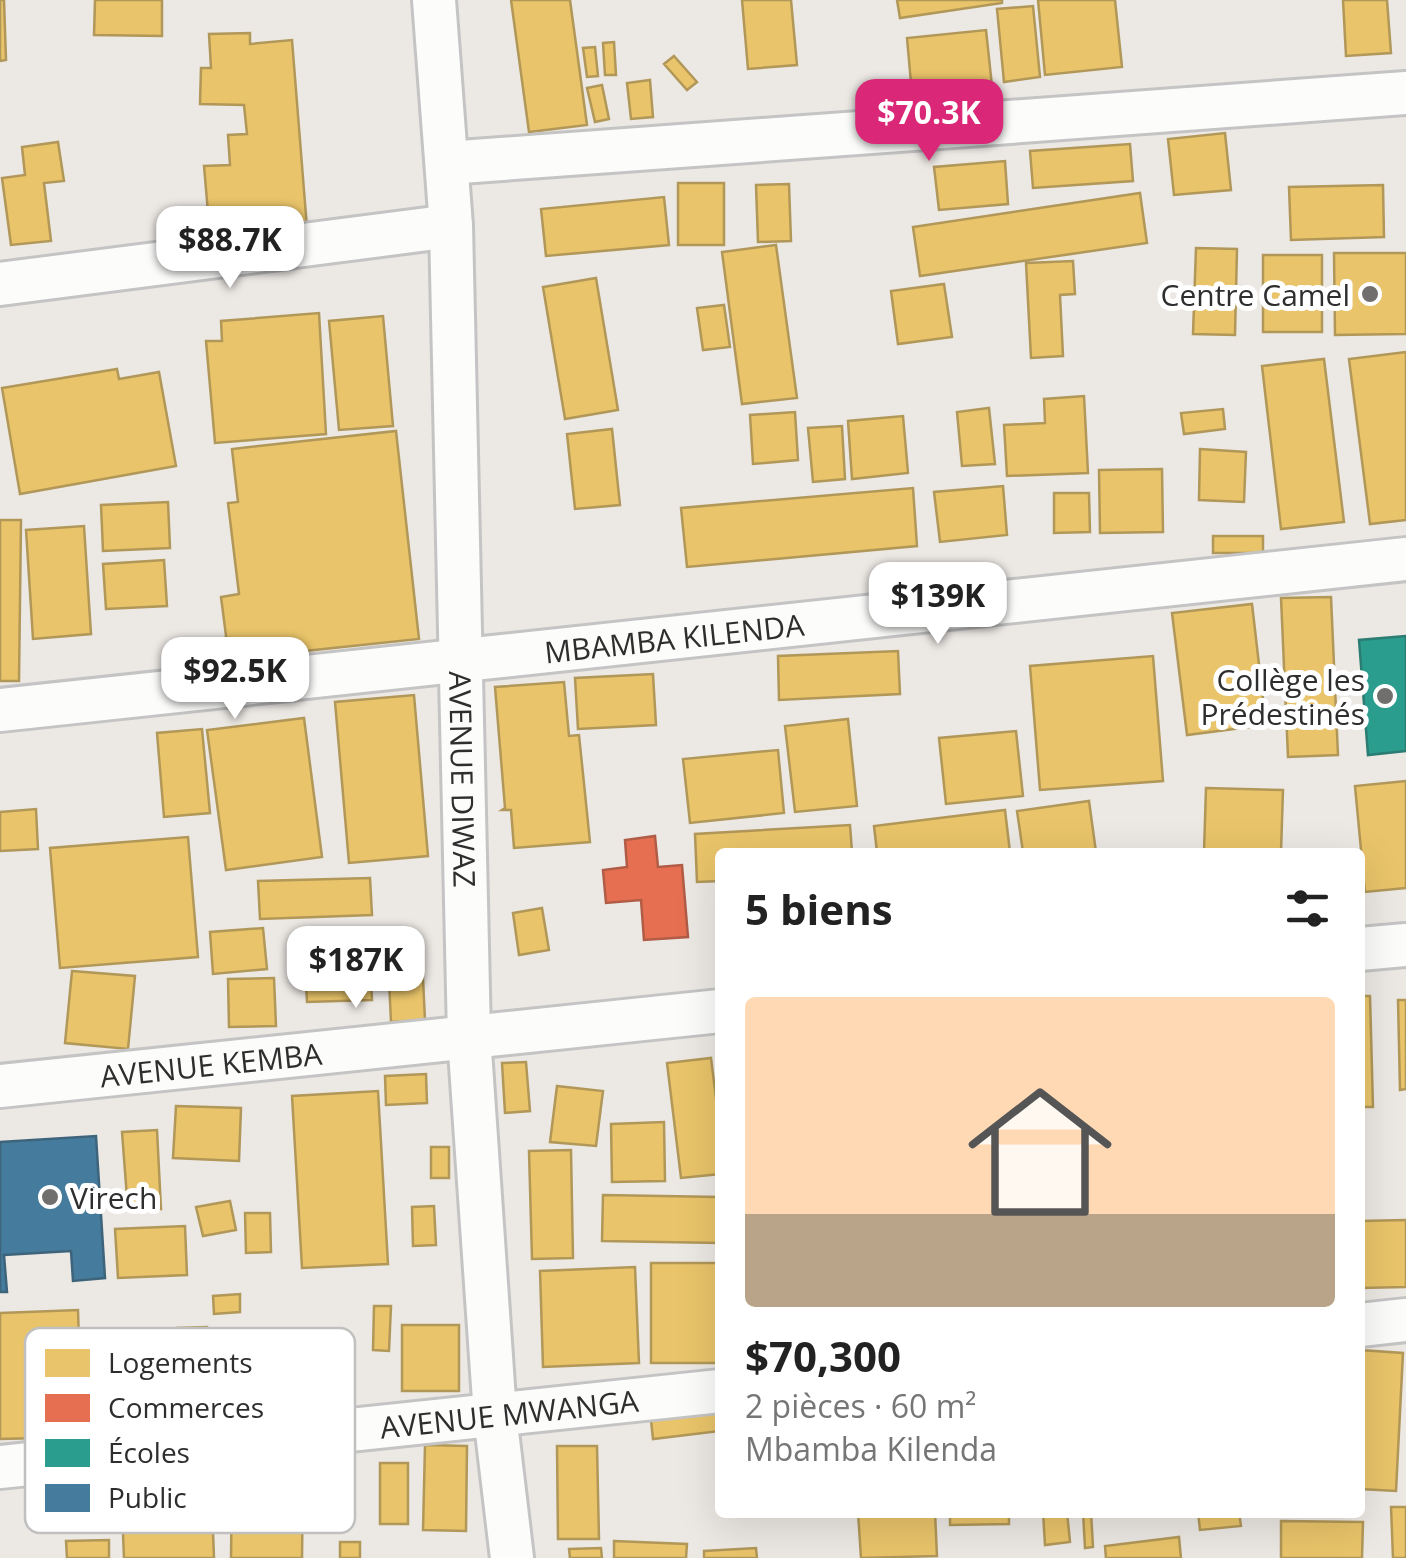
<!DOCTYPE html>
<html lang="fr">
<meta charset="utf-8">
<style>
:root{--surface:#fff;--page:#f2f2f2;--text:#222;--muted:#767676;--accent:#db2777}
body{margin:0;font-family:"Open Sans",sans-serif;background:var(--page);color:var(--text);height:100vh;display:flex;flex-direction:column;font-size:38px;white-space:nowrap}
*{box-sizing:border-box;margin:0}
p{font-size:32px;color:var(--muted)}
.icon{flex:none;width:55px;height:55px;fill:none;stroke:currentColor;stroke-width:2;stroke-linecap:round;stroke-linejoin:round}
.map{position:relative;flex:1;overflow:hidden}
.panel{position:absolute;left:715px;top:848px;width:650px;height:670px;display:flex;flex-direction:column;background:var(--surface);border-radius:10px;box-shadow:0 10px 40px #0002}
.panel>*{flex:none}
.price{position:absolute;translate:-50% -85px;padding:0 22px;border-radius:20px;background:#fff;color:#222;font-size:32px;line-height:65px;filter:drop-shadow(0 2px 5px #0008)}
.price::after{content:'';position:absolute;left:50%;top:60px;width:30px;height:22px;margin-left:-15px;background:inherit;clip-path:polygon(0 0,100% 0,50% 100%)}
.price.active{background:var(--accent);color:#fff}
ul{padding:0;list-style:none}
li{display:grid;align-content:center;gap:20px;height:530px;padding:0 30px}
li span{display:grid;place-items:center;height:310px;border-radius:10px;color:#555}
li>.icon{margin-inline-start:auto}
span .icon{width:180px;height:180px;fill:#fffc;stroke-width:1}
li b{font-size:42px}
h2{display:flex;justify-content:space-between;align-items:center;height:120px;padding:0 30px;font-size:42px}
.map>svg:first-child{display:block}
.homes{fill:#e9c46a;stroke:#b19758;stroke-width:2.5}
.shops{fill:#e76f51;stroke:#b05c46;stroke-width:2.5}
.schools{fill:#2a9d8f;stroke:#2b7c72;stroke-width:2.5}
.public{fill:#457b9d;stroke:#3e647c;stroke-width:2.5}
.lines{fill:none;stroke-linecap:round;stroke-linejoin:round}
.street-casing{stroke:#c5c4c5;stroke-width:48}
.street{stroke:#fcfcfb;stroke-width:42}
.poi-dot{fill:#706f6e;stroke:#fff;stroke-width:4}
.labels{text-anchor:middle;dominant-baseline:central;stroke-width:10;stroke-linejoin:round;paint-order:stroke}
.poi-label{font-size:30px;fill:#2e2e2e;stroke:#fff;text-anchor:end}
.street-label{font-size:30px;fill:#2e2e2e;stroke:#fff}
.key{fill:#fff;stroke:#c0c0c0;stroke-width:2.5}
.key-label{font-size:28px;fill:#2e2e2e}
</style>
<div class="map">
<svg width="1406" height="1558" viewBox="0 0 1406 1558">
<rect width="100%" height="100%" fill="#ece8e4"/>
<path class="homes" d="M0 0H4L6 60 0 61Z
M95 0H162V36L94 35Z
M511 0H570L587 125 529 132Z
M742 0H791L797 65 748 69Z
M897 0H1002V3L900 18Z
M1038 0H1115L1122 67 1045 75Z
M1343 0H1387L1391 53 1346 56Z
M1033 6 1040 77 1004 82 997 9Z
M986 30 992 86 912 94 907 38Z
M250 33V44L292 40 307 228 210 236 204 166 230 165 228 135 247 134 244 105 200 104 201 68H211L209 34Z
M614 42 616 75H605L603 43Z
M595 47 598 76 587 77 583 48Z
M674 56 697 82 687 90 664 64Z
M650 80 653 117 631 119 627 83Z
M602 85 609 119 595 122 587 88Z
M1225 133 1231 190 1174 195 1168 139Z
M58 142 64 181 44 183 51 241 11 245 2 178 25 175 22 147Z
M1130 144 1133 181 1033 188 1030 151Z
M1005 161 1008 204 939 210 934 167Z
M678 183H724V245H678Z
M789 184 791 241 758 242 756 185Z
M1383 185 1384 237 1291 240 1289 187Z
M1140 193 1147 243 920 276 913 227Z
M664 197 669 245 546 256 541 209Z
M776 245 797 398 742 404 722 252Z
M1196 248 1237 249 1235 335 1193 334Z
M1334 253H1406V334L1335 335Z
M1263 255H1322V332H1263Z
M1073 261 1075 294 1060 295 1063 356 1031 358 1026 263Z
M596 278 618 410 565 419 543 287Z
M944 284 952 337 898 344 891 291Z
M724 305 730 347 703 350 697 308Z
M319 313 326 434 215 443 206 341H222L221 321Z
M383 316 393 426 339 430 329 321Z
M1406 352V520L1370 524 1349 359Z
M1324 359 1344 522 1281 529 1262 366Z
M117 369 119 379 159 372 176 466 20 494 2 388Z
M1084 396 1088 473 1007 476 1004 425 1045 423 1044 399Z
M989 408 995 464 962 466 957 412Z
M1223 409 1225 429 1184 434 1181 413Z
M795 412 798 460 753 464 750 415Z
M903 416 908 473 852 479 848 421Z
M842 426 845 479 813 482 808 428Z
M612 429 620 505 575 509 567 434Z
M396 431 419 639 229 659 221 597 239 594 228 503 238 502 232 449Z
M1200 449 1246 452 1244 502 1199 500Z
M1162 469 1163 532 1100 533 1099 470Z
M1003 486 1007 535 940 542 934 492Z
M913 488 917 546 687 567 681 508Z
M1054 493H1089L1090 532 1054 533Z
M168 502 170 548 103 551 101 505Z
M0 520H21L19 681H0Z
M84 526 91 634 33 639 26 530Z
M1213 536H1263V553H1213Z
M164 560 167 606 106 609 103 564Z
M1331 597 1338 755 1288 757 1281 598Z
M1252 604 1266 725 1187 735 1172 613Z
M898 651 900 694 779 700 778 656Z
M1153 656 1163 781 1040 790 1030 666Z
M653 674 656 725 578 729 575 678Z
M564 682 569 736 579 735 590 842 514 848 511 810H502L505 808 495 687Z
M414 695 428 856 349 863 335 702Z
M304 718 322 857 226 870 207 730Z
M848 719 857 806 795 812 785 726Z
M202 729 210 813 164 817 157 733Z
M1016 731 1023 796 946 804 939 738Z
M778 750 784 813 690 823 683 759Z
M1406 781V888L1365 892 1355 786Z
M1206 788 1283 790 1281 852H1204Z
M1089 801 1096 852H1023L1017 811Z
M36 809 38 849 0 851V812Z
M1005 810 1010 852H877L874 826Z
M850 825 852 852H720V881L697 882 695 834Z
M188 837 198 957 60 968 50 848Z
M370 878 372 915 260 919 258 881Z
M542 908 549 950 519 955 513 913Z
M263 928 267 969 213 974 210 932Z
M422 958 425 1020 391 1022 388 960Z
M370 960 372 1000 307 1002 305 963Z
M72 971 135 976 128 1049 65 1043Z
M274 978 276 1026 229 1027 228 979Z
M1360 996H1370L1373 1107H1360Z
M1398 1000H1406V1089L1400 1090Z
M711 1058 720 1130V1174L681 1178 667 1063Z
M526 1062 530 1111 505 1113 502 1063Z
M426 1074 427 1103 386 1105 385 1076Z
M557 1086 603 1091 596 1146 550 1142Z
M378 1091 388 1264 302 1268 292 1096Z
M176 1106 241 1108 239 1161 173 1158Z
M664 1122 665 1181 612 1182 611 1124Z
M157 1130 161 1209 128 1211 122 1132Z
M431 1147H449V1178H431Z
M571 1150 573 1258 532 1259 529 1151Z
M603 1195 720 1197V1243L602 1241Z
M230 1201 236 1230 203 1236 196 1207Z
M434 1206 436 1245 413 1246 412 1207Z
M245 1213H270L271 1252 246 1253Z
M1406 1220V1287L1360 1288V1221Z
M185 1226 187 1275 118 1278 115 1229Z
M651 1263H720V1363H651Z
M635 1267 639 1363 543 1367 540 1271Z
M240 1294V1312L214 1314 213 1296Z
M374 1306H391L389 1351 373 1350Z
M78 1310 82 1437 0 1439V1313Z
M402 1325H459V1391H402Z
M207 1327 208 1347 178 1349 177 1328Z
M1360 1350 1403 1353 1396 1491 1360 1489Z
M720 1402V1431L653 1439 650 1411Z
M425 1445 467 1446 466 1531 423 1530Z
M557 1446H597L599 1539H558Z
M380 1463H408V1524H380Z
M232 1477H303L302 1558H231Z
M211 1480 214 1558H124L121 1485Z
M1391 1507H1406V1558H1393Z
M858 1512H935L937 1556 861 1558Z
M950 1512H1009V1524L950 1525Z
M1043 1512H1067L1070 1542 1045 1545Z
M1083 1512H1091L1093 1547 1085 1548Z
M1198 1512H1239L1241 1526 1200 1530Z
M1281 1521 1363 1522 1362 1558H1281Z
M1179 1537 1181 1558H1106L1105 1546Z
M109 1540V1558H67L66 1541Z
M614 1541 687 1544 686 1558H614Z
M340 1542H360V1558H340Z
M601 1548 602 1558H570L569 1549Z
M756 1548 757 1558H704V1551Z"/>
<path class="shops" d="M655 836 658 867 682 865 688 937 644 940 641 900 606 903 603 870 627 867 625 840Z"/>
<path class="schools" d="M1406 636V751L1368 755 1359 640Z"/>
<path class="public" d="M96 1136 105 1278 73 1281 71 1251 4 1255 7 1292H0V1142Z"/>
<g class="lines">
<g class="street-casing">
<g id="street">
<path id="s1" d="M434 0 451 226 469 1036 495 1415 512 1558"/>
<path d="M447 163 1406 93"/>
<path d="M0 284 451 226"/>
<path id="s2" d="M0 710 1406 559"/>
<path d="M1360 949 1406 945"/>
<path id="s3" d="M0 1086 720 1011"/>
<path d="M1360 1325 1406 1320"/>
<path id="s4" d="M0 1467 720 1391"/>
</g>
</g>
<use href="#street" class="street"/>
</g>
<g class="poi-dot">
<circle cx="1370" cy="294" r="10"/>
<circle cx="1385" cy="696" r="10"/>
<circle cx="50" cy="1197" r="10"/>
</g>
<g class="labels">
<g class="poi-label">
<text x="1350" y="294">Centre Camel</text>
<text x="1365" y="679">Collège les<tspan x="1365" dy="34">Prédestinés</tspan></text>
<text x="70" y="1197" text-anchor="start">Virech</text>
</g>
<g class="street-label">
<text stroke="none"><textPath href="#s2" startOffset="678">MBAMBA KILENDA</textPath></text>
<text stroke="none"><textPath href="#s1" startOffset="780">AVENUE DIWAZ</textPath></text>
<text stroke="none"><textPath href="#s3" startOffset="212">AVENUE KEMBA</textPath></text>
<text stroke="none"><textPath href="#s4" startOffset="512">AVENUE MWANGA</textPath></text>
</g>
</g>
<rect x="25" y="1328" width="330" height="205" rx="15" class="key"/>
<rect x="45" y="1349" width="45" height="28" fill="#e9c46a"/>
<rect x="45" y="1394" width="45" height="28" fill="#e76f51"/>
<rect x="45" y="1439" width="45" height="28" fill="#2a9d8f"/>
<rect x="45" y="1484" width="45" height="28" fill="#457b9d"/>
<g class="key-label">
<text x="108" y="1373">Logements</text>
<text x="108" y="1418">Commerces</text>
<text x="108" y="1463">Écoles</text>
<text x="108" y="1508">Public</text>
</g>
</svg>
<b class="price active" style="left:929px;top:164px">$70.3K</b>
<b class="price" style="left:230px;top:291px">$88.7K</b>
<b class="price" style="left:938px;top:647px">$139K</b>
<b class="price" style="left:235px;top:722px">$92.5K</b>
<b class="price" style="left:356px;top:1011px">$187K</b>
<section class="panel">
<h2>5 biens<svg class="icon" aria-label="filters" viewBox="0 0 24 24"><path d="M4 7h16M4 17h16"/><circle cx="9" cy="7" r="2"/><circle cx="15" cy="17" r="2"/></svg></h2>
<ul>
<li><span style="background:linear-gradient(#ffd9b3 70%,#b9a48a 0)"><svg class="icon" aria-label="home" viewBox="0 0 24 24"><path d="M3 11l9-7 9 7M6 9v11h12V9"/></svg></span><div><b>$70,300</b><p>2 pièces · 60 m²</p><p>Mbamba Kilenda</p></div></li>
</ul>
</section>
</div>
